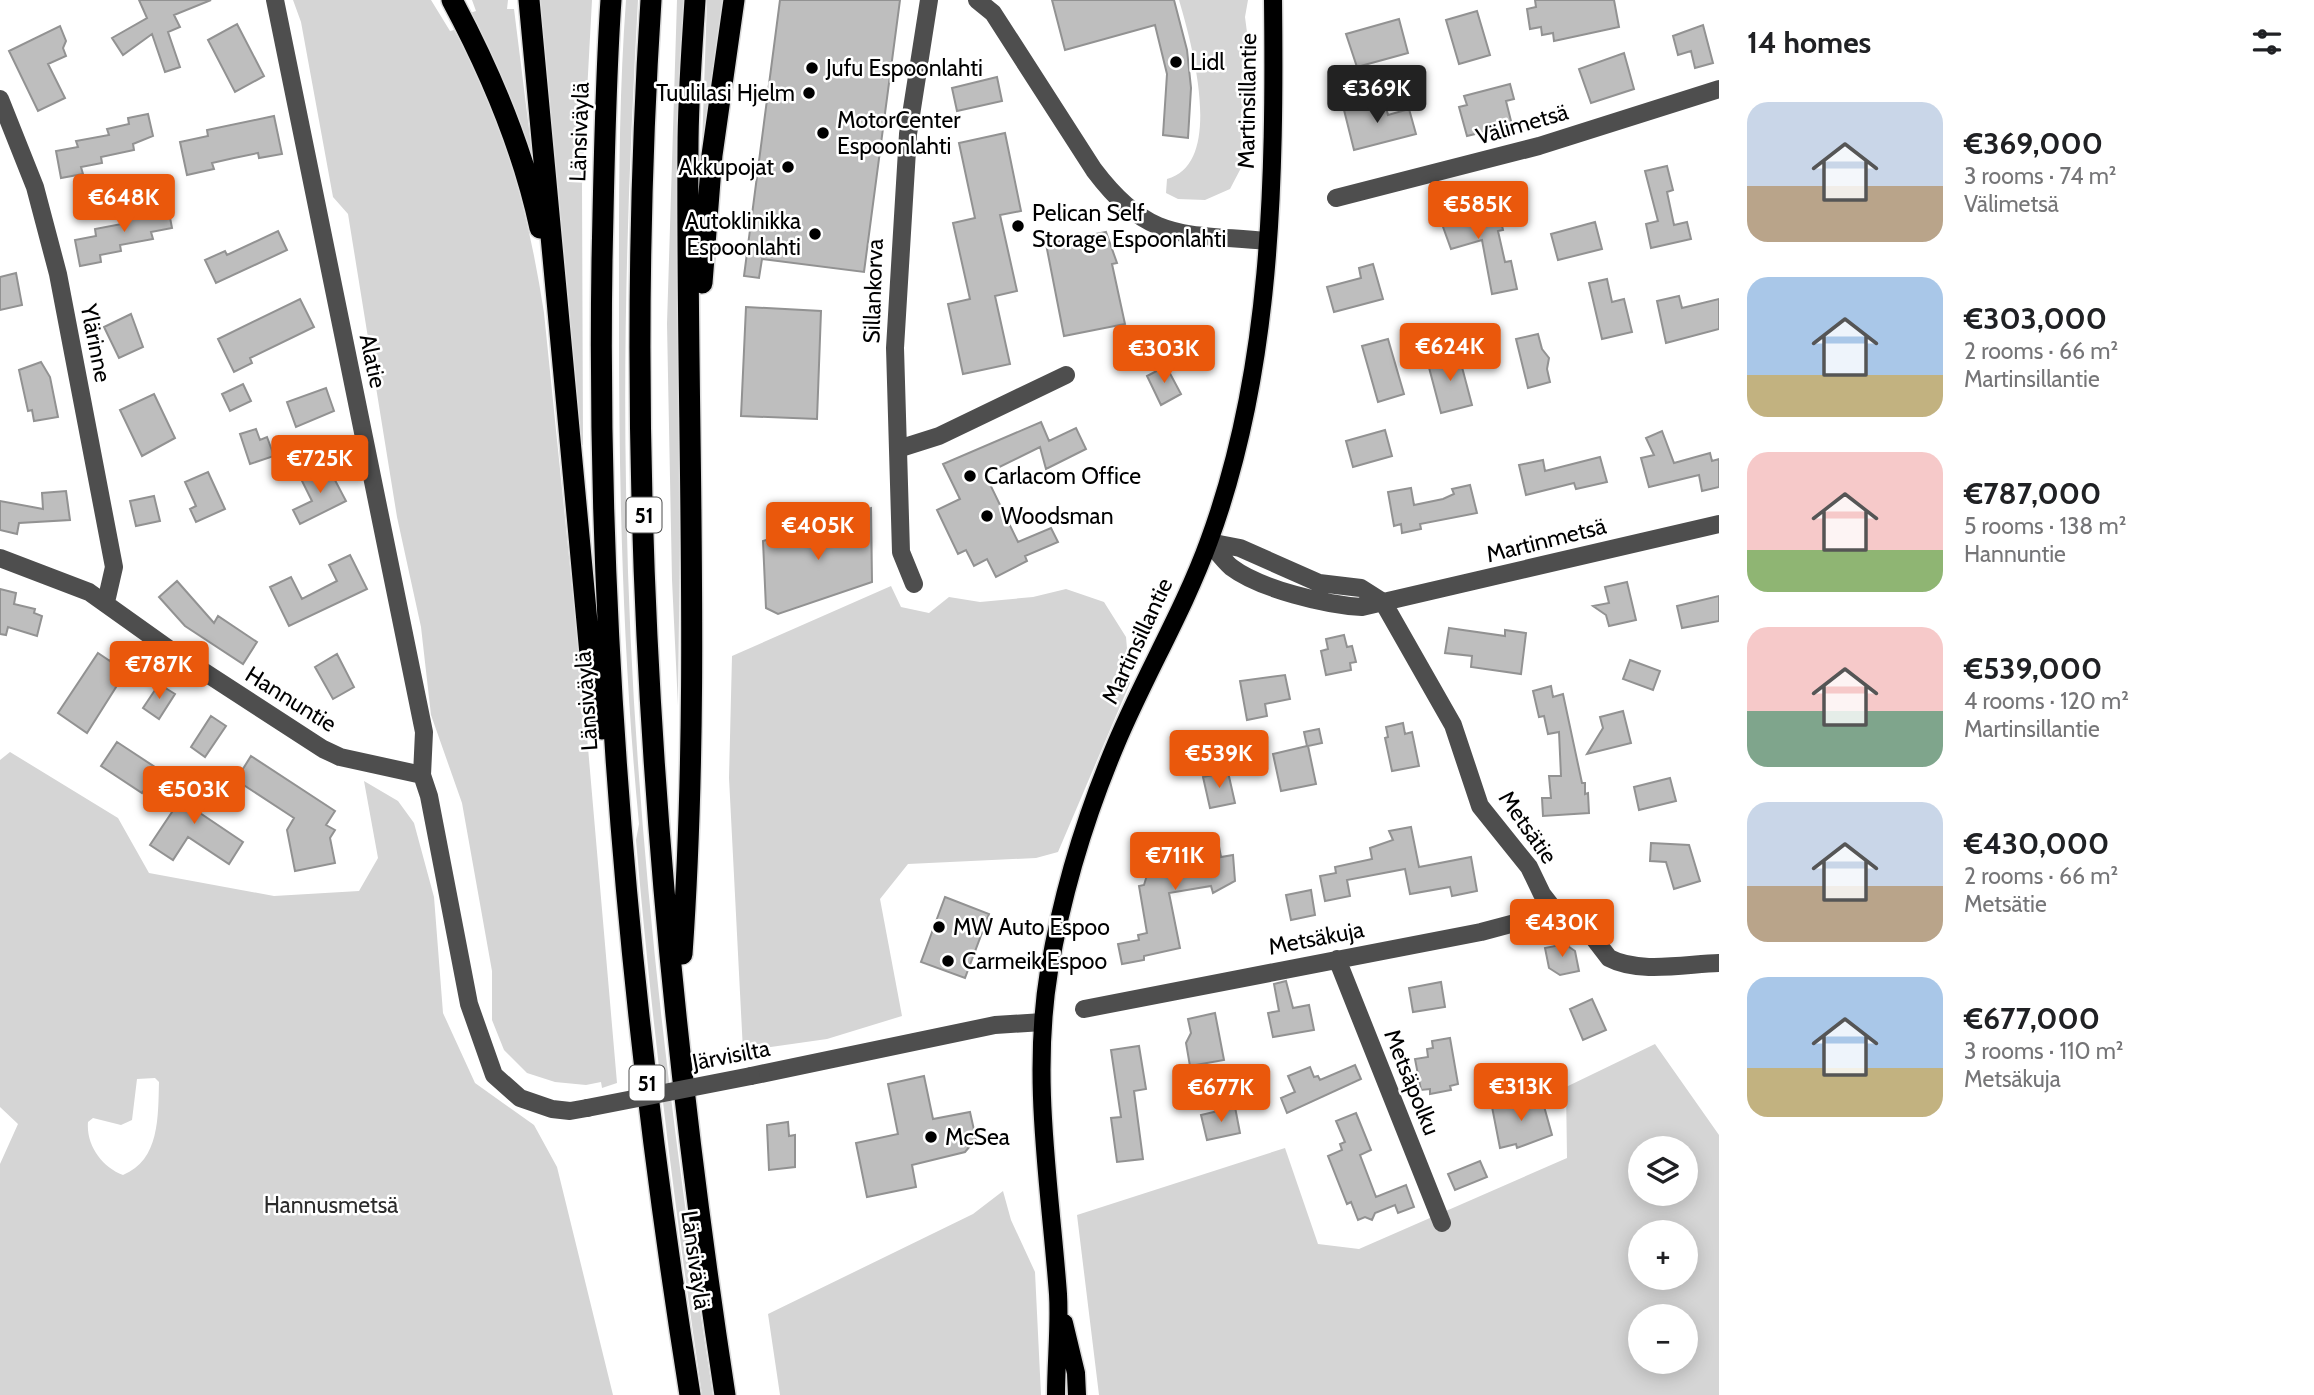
<!DOCTYPE html>
<meta charset="utf-8">
<style>
:root{--surface:#fff;--page:#f6f6f6;--text:#202124;--muted:#757577;--accent:#ea580c}
body{margin:0;font-family:Cabin,sans-serif;background:var(--page);color:var(--text);height:100vh;display:flex;flex-direction:column;font-size:26px;white-space:nowrap}
*{box-sizing:border-box;margin:0}
p{font-size:23px;color:var(--muted)}
.icon{flex:none;width:38px;height:38px;fill:none;stroke:currentColor;stroke-width:2;stroke-linecap:round;stroke-linejoin:round}
.map{position:relative;flex:1;overflow:hidden}
.sheet{display:flex;flex-direction:column;background:var(--surface);width:595px}
.sheet>*{flex:none}
.fabs{position:absolute;left:1628px;top:1136px;display:grid;gap:14px}
.fabs a{display:grid;place-items:center;width:70px;height:70px;border-radius:50%;background:var(--surface);box-shadow:0 4px 18px #0003;font-size:35px}
.price{position:absolute;translate:-50% -60px;padding:0 16px;border-radius:7px;background:var(--accent);color:#fff;font-size:23px;line-height:46px;filter:drop-shadow(0 2px 4px #0008)}
.price::after{content:'';position:absolute;left:50%;top:42px;width:21px;height:16px;margin-left:-10px;background:inherit;clip-path:polygon(0 0,100% 0,50% 100%)}
.price.selected{background:#222;color:#fff}
ul{padding:0;list-style:none}
li{display:flex;align-items:center;gap:21px;height:175px;padding:0 28px}
li span{display:grid;place-items:center;flex:none;width:196px;height:140px;border-radius:21px;color:#555}
li>.icon{margin-inline-start:auto}
span .icon{width:84px;height:84px;fill:#fffc;stroke-width:1}
li b{font-size:30px}
h2{display:flex;justify-content:space-between;align-items:center;height:84px;padding:0 28px;font-size:30px}
main{display:flex;flex:1;min-height:0}
.map>svg:first-child{display:block}
.green{fill:#d5d5d5;fill-rule:evenodd}
.building{fill:#bebebe;stroke:#929292;stroke-width:2}
.lines{fill:none;stroke-linecap:round;stroke-linejoin:round}
.major-casing{stroke:#dbdbdb;stroke-width:21}
.highway-casing{stroke:#dbdbdb;stroke-width:24}
.minor{stroke:#4e4e4e;stroke-width:18}
.major{stroke:#000;stroke-width:18}
.highway{stroke:#000;stroke-width:21}
.minor-bridge{stroke:#4e4e4e;stroke-width:18}
.poi-dot{fill:#000;stroke:#fff;stroke-width:2.5}
.labels{text-anchor:middle;dominant-baseline:central;stroke-width:5;stroke-linejoin:round;paint-order:stroke}
.shield{fill:#fff;stroke:#4c4c4c;stroke-width:2}
.shield-label{font-size:21px;font-weight:bold;fill:#000}
.poi-label{font-size:23px;fill:#000;stroke:#fff;text-anchor:start}
.street-label{font-size:23px;fill:#000;stroke:#fff}
.park-label{font-size:23px;fill:#2c2c2c;stroke:#fff}
</style>
<main>
<div class="map">
<svg width="1719" height="1395" viewBox="0 0 1719 1395">
<rect width="100%" height="100%" fill="#fff"/>
<path class="green" d="M293 0H431L450 31 454 30C504 116 529 215 544 313L585 713 617 1083 602 1088 601 1082 586 1085 555 1082 527 1073 504 1050 492 1020V971L462 803 431 715 421 627 397 517 348 214 333 197 301 22Z
M472 0H508L507 9H514L534 169 511 104 470 13 476 11Z
M538 0H592L582 185 583 445H580Z
M626 0H638C629 162 623 323 626 485 630 788 666 1096 713 1395H702C675 1210 652 1026 636 840L639 824C623 659 619 493 619 328 619 218 618 109 626 0Z
M677 0H686L678 706 672 580 667 324Z
M707 0H725L702 148Z
M1179 0H1248L1245 17 1251 63 1242 166 1230 189 1205 200 1178 199 1166 193 1167 179C1226 164 1191 41 1179 0Z
M891 586 901 607 929 613 949 597 980 602 1033 597 1066 589 1104 602 1126 637 1130 683 1058 852 1036 858 908 864 880 899 902 1016 827 1039 743 1051 729 778 732 656Z
M10 752 118 818 149 873 274 896 359 891 378 858 364 781 398 801 414 823 434 897 443 1013 475 1083 534 1125 557 1167 613 1395H0V1164L18 1124 0 1107V760ZM155 1078 159 1082C158 1116 160 1160 123 1175 102 1167 86 1145 88 1122L93 1118 121 1125 132 1120 137 1079Z
M1655 1044 1719 1135V1395H1099L1077 1215 1285 1148 1318 1244 1359 1249 1567 1158 1566 1087ZM1640 1148H1685V1194H1640ZM1640 1232H1685V1278H1640ZM1640 1316H1685V1362H1640Z
M1003 1191 1011 1220 1035 1272 1041 1395H780L768 1314 973 1214Z"/>
<path class="building" d="M139 0H211L174 15 180 27 168 32 180 67 165 72 152 34 123 55 112 38 147 18Z
M780 0H900L864 272 762 259 759 278 744 276Z
M1052 0H1174L1187 50 1191 88 1188 138 1163 135 1167 74 1155 25 1065 50Z
M1535 0H1614L1619 27 1554 41 1553 33 1542 35 1541 27 1530 29 1527 9 1536 7Z
M1477 11 1490 55 1459 64 1446 20Z
M1399 19 1408 53 1357 67 1346 34Z
M237 24 264 76 235 92 208 40Z
M1703 25 1713 63 1695 68 1691 51 1678 55 1673 36Z
M60 26 66 41 63 48 66 56 48 64 65 98 38 111 9 51Z
M1624 53 1634 89 1591 103 1579 69Z
M997 77 1002 101 957 111 952 88Z
M1510 84 1514 99 1506 101 1512 125 1467 136 1459 107 1467 105 1464 96Z
M1384 100 1388 115 1409 109 1416 134 1354 150 1344 110Z
M148 114 153 136 133 144 134 150 101 157 102 163 81 167 83 174 61 178 56 151 78 147 76 141 109 135 107 129 129 124 128 118Z
M274 116 282 154 259 158 258 153 234 158 212 163 214 169 187 175 180 142 208 136 207 130Z
M1005 133 1021 211 1000 215 1017 291 995 296 1010 364 963 374 948 304 970 299 953 223 975 218 959 143Z
M1667 166 1673 190 1667 192 1674 225 1687 222 1691 239 1651 248 1646 224 1658 221 1645 171Z
M1457 195 1463 217 1473 215 1475 219 1499 213 1503 230 1498 231 1505 262 1511 261 1517 289 1492 294 1482 240 1451 249 1434 202Z
M167 202 172 228 151 232 153 239 120 245 121 251 100 255 101 262 80 266 75 240 96 236 95 229 127 223 126 217 148 212 146 206Z
M1595 222 1602 249 1558 260 1551 234Z
M278 231 287 250 216 283 205 260 225 251 227 255Z
M1106 232 1117 263 1112 264 1125 324 1064 336 1046 244Z
M1373 264 1383 299 1334 312 1327 287 1361 278 1359 268Z
M16 273 22 305 0 310V277Z
M1607 279 1612 302 1624 299 1632 332 1602 339 1589 283Z
M1679 296 1682 308 1719 299V329L1666 343 1657 301Z
M300 299 314 327 250 358 252 363 234 372 218 339Z
M746 307 821 311 817 419 741 416Z
M131 314 143 347 119 358 104 327Z
M1538 334 1542 349 1549 358 1547 369 1550 382 1528 388 1516 339Z
M1388 339 1404 394 1378 402 1362 346Z
M1458 352 1472 405 1441 413 1427 360Z
M41 362 50 377 58 417 34 421 32 410 28 411 19 370Z
M1166 366 1181 394 1161 405 1147 376Z
M243 384 251 401 230 411 222 394Z
M326 388 334 411 296 427 287 402Z
M154 394 175 438 142 456 120 410Z
M1041 422 1049 441 1076 428 1086 449 1046 469 1040 447 985 474 1018 542 1051 528 1058 542 1025 556 1027 561 996 577 987 559 974 566 966 550 958 554 937 510 960 499 943 464Z
M256 429 260 440 267 437 274 456 250 464 240 434Z
M1385 430 1392 456 1353 467 1346 441Z
M1662 431 1674 463 1710 453 1712 461 1719 459V487L1702 491 1699 475 1649 487 1641 458 1654 455 1646 438Z
M1600 457 1607 482 1576 489 1574 483 1526 495 1519 465 1543 460 1545 471Z
M327 465 346 501 300 524 293 510 312 501 301 479Z
M208 472 225 509 196 522 190 509 196 506 185 482Z
M1470 485 1477 513 1420 524 1421 529 1402 533 1401 524 1394 526 1388 492 1411 488 1414 505 1443 499 1454 494 1452 489Z
M66 491 70 520 19 523 17 534 0 530V501L43 509 42 493Z
M154 496 160 521 136 526 130 501Z
M871 508 872 582 778 614 766 608 763 541Z
M350 555 367 589 289 626 270 587 291 577 302 599 337 581 329 565Z
M177 581 214 623 218 616 257 642 243 664 185 626 159 597Z
M1627 582 1636 620 1609 626 1606 615 1593 606 1609 603 1605 587Z
M0 589 16 593 14 604 35 609 34 613 42 616 37 636 8 627 6 635 0 634Z
M1719 596V621L1682 628 1677 606Z
M1449 628 1505 636V630L1526 633 1521 674 1471 667 1472 656 1445 653Z
M1344 635 1347 647 1352 646 1356 662 1350 663 1351 670 1326 675 1321 651 1328 649 1326 639Z
M98 653 110 661 114 654 130 665 87 733 58 713Z
M337 654 354 687 333 699 315 667Z
M1630 660 1660 671 1653 690 1623 679Z
M1285 675 1290 699 1265 704 1267 716 1247 720 1240 681Z
M159 684 175 694 159 719 143 708Z
M1551 686 1553 697 1563 694 1582 783H1585V794L1588 793 1589 813 1543 816 1542 798H1551L1549 776H1561L1559 732 1548 734 1544 716 1539 717 1533 691Z
M1623 711 1631 743 1587 754 1603 728 1600 717Z
M211 716 226 726 205 757 191 747Z
M1403 723 1405 734 1412 732 1419 766 1392 771 1385 738 1388 737 1386 727Z
M1319 729 1322 743 1308 746 1316 784 1281 791 1273 754 1307 746 1304 732Z
M117 742 158 769 142 793 101 766Z
M251 756 335 811 326 825 335 830 330 838 335 863 295 871 287 830 294 818 236 780Z
M1228 772 1235 803 1210 808 1203 777Z
M190 775 212 790 197 811 243 842 229 864 188 837 173 860 150 845 180 800 175 797Z
M1670 778 1676 801 1639 810 1634 787Z
M1411 827 1419 867 1471 857 1477 891 1452 896 1450 887 1410 894 1405 869 1347 880 1350 896 1325 901 1320 876 1336 873 1335 867 1372 859 1370 848 1393 840 1389 831Z
M1181 837 1183 846 1218 841 1221 857 1233 855 1235 881 1213 893 1211 886 1169 893 1180 948 1144 956V960L1122 964 1118 944 1139 940 1138 935 1147 933 1139 886 1144 885 1154 852 1167 849 1165 840Z
M1651 843 1689 845 1700 881 1674 889 1666 862 1650 861Z
M1311 890 1315 915 1291 920 1286 895Z
M945 897 989 914 965 978 921 962Z
M1565 944 1575 951 1579 971 1560 975 1549 968 1545 948Z
M1286 981 1293 1008 1309 1005 1314 1030 1273 1037 1268 1013 1279 1011 1274 984Z
M1441 982 1445 1007 1413 1012 1409 988Z
M1592 999 1606 1030 1583 1040 1570 1009Z
M1215 1013 1224 1060 1190 1066 1186 1043 1191 1033 1188 1019Z
M1450 1038 1458 1084 1450 1086 1451 1090 1430 1094V1089L1421 1090 1415 1059 1428 1057 1427 1049 1433 1048 1432 1041Z
M1139 1046 1146 1089 1134 1091 1143 1159 1117 1162 1111 1118 1121 1117 1111 1050Z
M1355 1065 1361 1079 1287 1113 1281 1098 1295 1092 1288 1076 1310 1067 1314 1077 1318 1076 1320 1080Z
M924 1076 933 1119 970 1112 976 1139 965 1152 912 1165 916 1187 867 1197 856 1143 898 1134 888 1084Z
M1542 1099 1552 1135 1517 1148 1516 1144 1500 1148 1492 1107 1495 1101 1503 1100 1510 1107Z
M1235 1107 1240 1133 1207 1140 1201 1115Z
M1356 1113 1371 1150 1360 1155 1376 1197 1406 1185 1414 1207 1398 1213 1395 1205 1375 1213 1372 1220 1365 1217 1358 1220 1351 1202 1347 1204 1328 1156 1342 1150 1340 1144 1345 1142 1336 1121Z
M788 1122 789 1136 795 1135V1167L769 1170 767 1125Z
M1480 1161 1487 1177 1455 1190 1448 1174Z"/>
<g class="lines">
<g class="major-casing">
<path id="major" d="M1064 1323 1076 1373 1077 1395
M1056 1395C1056 1362 1060 1327 1058 1294 1050 1186 1031 1079 1049 971 1062 895 1086 815 1116 744 1145 675 1184 610 1209 541 1272 370 1275 180 1273 0"/>
</g>
<g class="highway-casing">
<path id="highway" d="M452 0C490 71 523 149 540 228
M529 0 590 654 602 729
M611 0C605 86 604 174 602 260 596 640 630 1020 690 1395
M651 0C621 461 655 939 725 1395
M702 283 712 155 734 0
M682 954C701 686 686 417 688 148 688 99 692 49 695 0"/>
</g>
<path class="minor" d="M275 0 424 732 422 775 429 796 469 1004 494 1075 520 1098 552 1109 570 1111 587 1108
M977 0 993 13 1094 170C1149 243 1183 233 1267 241
M0 99 35 187 58 274 114 567 106 602
M1336 198 1539 146 1719 89
M898 449 939 436 1066 375
M1209 542C1216 550 1223 560 1231 567 1260 589 1326 605 1362 607L1719 524
M1209 542 1240 548 1319 583 1361 588 1383 602
M0 558 89 592 169 649 323 749 340 757 422 775
M914 584 901 552 895 348 908 134 929 0
M1383 602 1453 725 1480 806 1529 867 1542 894 1556 912 1579 919 1609 958C1639 974 1686 964 1719 963
M1337 959 1442 1223
M1084 1009 1481 932 1556 912
M751 1076 995 1025 1043 1022"/>
<use href="#major" class="major"/>
<use href="#highway" class="highway"/>
<path class="minor-bridge" d="M587 1108 751 1076"/>
</g>
<g class="poi-dot">
<circle cx="1176" cy="62" r="7"/>
<circle cx="812" cy="68" r="7"/>
<circle cx="809" cy="93" r="7"/>
<circle cx="823" cy="133" r="7"/>
<circle cx="788" cy="167" r="7"/>
<circle cx="1018" cy="226" r="7"/>
<circle cx="815" cy="234" r="7"/>
<circle cx="970" cy="476" r="7"/>
<circle cx="987" cy="516" r="7"/>
<circle cx="939" cy="927" r="7"/>
<circle cx="948" cy="961" r="7"/>
<circle cx="931" cy="1137" r="7"/>
</g>
<g class="labels">
<g class="shield">
<rect x="626.5" y="497.5" width="35" height="35" rx="5"/>
<rect x="629.5" y="1065.5" width="35" height="35" rx="5"/>
</g>
<g class="shield-label">
<text x="644" y="515">51</text>
<text x="647" y="1083">51</text>
</g>
<g class="poi-label">
<text x="1190" y="62">Lidl</text>
<text x="826" y="68">Jufu Espoonlahti</text>
<text x="795" y="93" text-anchor="end">Tuulilasi Hjelm</text>
<text x="837" y="120">MotorCenter<tspan x="837" dy="26">Espoonlahti</tspan></text>
<text x="774" y="167" text-anchor="end">Akkupojat</text>
<text x="1032" y="213">Pelican Self<tspan x="1032" dy="26">Storage Espoonlahti</tspan></text>
<text x="801" y="221" text-anchor="end">Autoklinikka<tspan x="801" dy="26">Espoonlahti</tspan></text>
<text x="984" y="476">Carlacom Office</text>
<text x="1001" y="516">Woodsman</text>
<text x="953" y="927">MW Auto Espoo</text>
<text x="962" y="961">Carmeik Espoo</text>
<text x="945" y="1137">McSea</text>
</g>
<g class="street-label">
<text transform="translate(1247 101) rotate(-89)">Martinsillantie</text>
<text transform="translate(1522 124) rotate(-16)">Välimetsä</text>
<text transform="translate(579 132) rotate(-88)">Länsiväylä</text>
<text transform="translate(873 291) rotate(-88)">Sillankorva</text>
<text transform="translate(96 343) rotate(79)">Ylärinne</text>
<text transform="translate(373 361) rotate(78)">Alatie</text>
<text transform="translate(1546 540) rotate(-14)">Martinmetsä</text>
<text transform="translate(1137 641) rotate(-65)">Martinsillantie</text>
<text transform="translate(291 699) rotate(32)">Hannuntie</text>
<text transform="translate(586 701) rotate(-94)">Länsiväylä</text>
<text transform="translate(1528 827) rotate(55)">Metsätie</text>
<text transform="translate(1316 938) rotate(-11)">Metsäkuja</text>
<text transform="translate(731 1055) rotate(-11)">Järvisilta</text>
<text transform="translate(1412 1082) rotate(68)">Metsäpolku</text>
<text transform="translate(696 1260) rotate(82)">Länsiväylä</text>
</g>
<g class="park-label">
<text x="331" y="1205">Hannusmetsä</text>
</g>
</g>
</svg>
<div class="fabs">
<a><svg class="icon" aria-label="layers" viewBox="0 0 24 24"><path d="M12 4l9 5-9 5-9-5zM3 14l9 5 9-5"/></svg></a>
<a>+</a>
<a>−</a>
</div>
<b class="price selected" style="left:1377px;top:125px">€369K</b>
<b class="price" style="left:124px;top:234px">€648K</b>
<b class="price" style="left:1478px;top:241px">€585K</b>
<b class="price" style="left:1450px;top:383px">€624K</b>
<b class="price" style="left:1164px;top:385px">€303K</b>
<b class="price" style="left:320px;top:495px">€725K</b>
<b class="price" style="left:818px;top:562px">€405K</b>
<b class="price" style="left:159px;top:701px">€787K</b>
<b class="price" style="left:1219px;top:790px">€539K</b>
<b class="price" style="left:194px;top:826px">€503K</b>
<b class="price" style="left:1175px;top:892px">€711K</b>
<b class="price" style="left:1562px;top:959px">€430K</b>
<b class="price" style="left:1521px;top:1123px">€313K</b>
<b class="price" style="left:1221px;top:1124px">€677K</b>
</div>
<section class="sheet">
<h2>14 homes<svg class="icon" aria-label="filters" viewBox="0 0 24 24"><path d="M4 7h16M4 17h16"/><circle cx="9" cy="7" r="2"/><circle cx="15" cy="17" r="2"/></svg></h2>
<ul>
<li><span style="background:linear-gradient(#c9d6e8 60%,#b9a48a 0)"><svg class="icon" aria-label="home" viewBox="0 0 24 24"><path d="M3 11l9-7 9 7M6 9v11h12V9"/></svg></span><div><b>€369,000</b><p>3 rooms · 74 m²</p><p>Välimetsä</p></div></li>
<li><span style="background:linear-gradient(#a9c7e8 70%,#c2b280 0)"><svg class="icon" aria-label="home" viewBox="0 0 24 24"><path d="M3 11l9-7 9 7M6 9v11h12V9"/></svg></span><div><b>€303,000</b><p>2 rooms · 66 m²</p><p>Martinsillantie</p></div></li>
<li><span style="background:linear-gradient(#f6c9c9 70%,#8fb573 0)"><svg class="icon" aria-label="home" viewBox="0 0 24 24"><path d="M3 11l9-7 9 7M6 9v11h12V9"/></svg></span><div><b>€787,000</b><p>5 rooms · 138 m²</p><p>Hannuntie</p></div></li>
<li><span style="background:linear-gradient(#f6c9c9 60%,#7fa58c 0)"><svg class="icon" aria-label="home" viewBox="0 0 24 24"><path d="M3 11l9-7 9 7M6 9v11h12V9"/></svg></span><div><b>€539,000</b><p>4 rooms · 120 m²</p><p>Martinsillantie</p></div></li>
<li><span style="background:linear-gradient(#c9d6e8 60%,#b9a48a 0)"><svg class="icon" aria-label="home" viewBox="0 0 24 24"><path d="M3 11l9-7 9 7M6 9v11h12V9"/></svg></span><div><b>€430,000</b><p>2 rooms · 66 m²</p><p>Metsätie</p></div></li>
<li><span style="background:linear-gradient(#a9c7e8 65%,#c2b280 0)"><svg class="icon" aria-label="home" viewBox="0 0 24 24"><path d="M3 11l9-7 9 7M6 9v11h12V9"/></svg></span><div><b>€677,000</b><p>3 rooms · 110 m²</p><p>Metsäkuja</p></div></li>
</ul>
</section>
</main>
